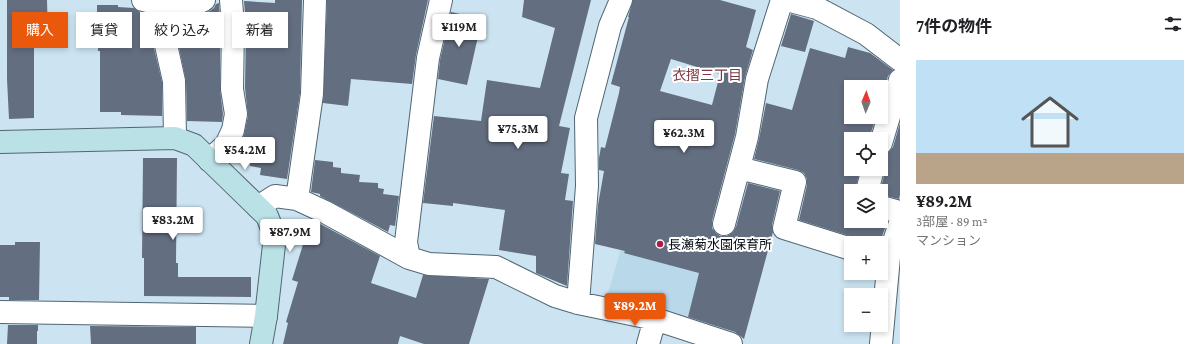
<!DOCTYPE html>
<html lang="ja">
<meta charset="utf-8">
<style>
:root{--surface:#fff;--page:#f6f6f6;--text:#202124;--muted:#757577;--line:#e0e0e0;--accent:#ea580c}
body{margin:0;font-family:"Crimson Pro","Noto Sans JP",serif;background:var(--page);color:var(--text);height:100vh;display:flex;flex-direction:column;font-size:15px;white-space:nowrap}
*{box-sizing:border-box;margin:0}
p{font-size:13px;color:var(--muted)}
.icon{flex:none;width:22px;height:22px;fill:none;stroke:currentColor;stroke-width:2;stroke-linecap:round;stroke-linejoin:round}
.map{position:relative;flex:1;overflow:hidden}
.details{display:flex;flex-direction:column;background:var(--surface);width:300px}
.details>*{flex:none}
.guide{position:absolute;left:12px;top:12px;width:380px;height:36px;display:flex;gap:8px}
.needle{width:26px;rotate:2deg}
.tools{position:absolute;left:844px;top:80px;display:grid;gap:8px}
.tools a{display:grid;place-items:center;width:44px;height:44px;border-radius:0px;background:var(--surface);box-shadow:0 2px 6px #0003;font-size:20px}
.price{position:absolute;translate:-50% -34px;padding:0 9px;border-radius:4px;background:#fff;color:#222;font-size:13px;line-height:26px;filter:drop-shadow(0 1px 2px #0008)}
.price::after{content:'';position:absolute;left:50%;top:24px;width:12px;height:9px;margin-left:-6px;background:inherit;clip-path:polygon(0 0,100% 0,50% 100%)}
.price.active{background:var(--accent);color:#fff}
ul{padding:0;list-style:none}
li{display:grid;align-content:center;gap:8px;height:212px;padding:0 16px}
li+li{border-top:1px solid var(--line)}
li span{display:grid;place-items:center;height:124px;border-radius:0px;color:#555}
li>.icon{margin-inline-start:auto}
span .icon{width:72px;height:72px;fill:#fffc;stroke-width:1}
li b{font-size:17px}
h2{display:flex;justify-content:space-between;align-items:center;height:48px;padding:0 16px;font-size:17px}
.chip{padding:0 14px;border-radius:0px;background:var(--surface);box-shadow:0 2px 6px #0003;font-size:14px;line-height:36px}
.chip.active{background:var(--accent);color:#fff}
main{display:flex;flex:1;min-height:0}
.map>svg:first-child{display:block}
.built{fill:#b9d8ea}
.building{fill:#636e80;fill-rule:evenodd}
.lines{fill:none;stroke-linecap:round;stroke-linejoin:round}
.street-casing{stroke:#516672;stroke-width:24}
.secondary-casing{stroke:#516672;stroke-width:24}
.street{stroke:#fff;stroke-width:22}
.secondary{stroke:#bae1e5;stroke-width:22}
.poi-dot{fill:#ad1a47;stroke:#fff;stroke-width:1.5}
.labels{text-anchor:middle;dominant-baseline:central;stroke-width:4;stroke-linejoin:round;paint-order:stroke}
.poi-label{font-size:13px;fill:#060e13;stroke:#fff;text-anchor:start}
.neighbourhood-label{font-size:14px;fill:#7e3744;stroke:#fff}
</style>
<main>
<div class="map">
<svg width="900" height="344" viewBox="0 0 900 344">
<rect width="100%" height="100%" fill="#cce4f2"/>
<path class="built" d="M631 214 741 275 724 334 606 300Z"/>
<path class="building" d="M7 0H47L48 37H34V118L9 119 7 79Z
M275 0H302L300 93 287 179 260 175 261 168 250 166 251 156 235 154 244 135 248 116 245 88 246 26 244 1 275 3Z
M327 0H428L416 55 412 84 351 79 348 106 323 103Z
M524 0H591L559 126 570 128 561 173 569 174 565 200 573 201 567 286 536 273V256L499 250 505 210 453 203V206L423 203 434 116 481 121 487 80 540 88 555 28 522 17Z
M633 0H720L756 10 746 47 753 50 745 77 735 134 712 221V228L716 233 720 236H727L733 232 736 227 748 183 780 191 772 225 773 232 744 339 735 332 688 317 699 273 624 253 625 251 595 244 598 205 604 171 599 170V158L601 147 605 148 619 93 620 87 611 84 629 17H628ZM671 59 720 74 712 105 660 91Z
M219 3 220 26V89L223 114 222 122 187 121 186 81 178 43V18L196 17 210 11 214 8 216 4Z
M97 5H118V7L134 8 140 12 153 16 154 48 162 82V116L121 115V112H100V51H98V20H97Z
M451 12 482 19 467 85 438 79 440 60Z
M791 14 814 21 805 52 781 46Z
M848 47 870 53 893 70 888 76 881 100V87H851V117H876L869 139H851V169H860L855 191H851V221H881V220L887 222 880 243H872L799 220 807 185V179L804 173 798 170 754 159 759 139 766 103 792 110 810 48 845 58Z
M900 123V195L899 199 881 195V191H880L885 172V166L881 160V155L889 152 893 147Z
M143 158H177L176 263H178V277H251V297L144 296V258H142Z
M315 160 333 162V167L341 168V173L360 175 359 182 378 183V188L384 189 383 194 399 196 395 226 390 225 388 232 320 196V194L311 192Z
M311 219 380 256 371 283 416 298 423 275 489 279 469 344H424L400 336 398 344H283L288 323 286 322 298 282 292 280Z
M15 242H40L39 300H9V297H0V245H15Z
M8 325H38V331H37V344H7Z
M90 326 196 327V344H91Z"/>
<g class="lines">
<g class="street-casing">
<path id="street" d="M143 0 165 6H191L204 0
M787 0 817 8 866 34 900 60
M165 6 166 45 174 81 175 138
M881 143 900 80
M209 160 226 145 233 130 236 114 232 89 233 26 231 0
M739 168 795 182 784 228 851 249
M867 191 873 169
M297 199 312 94 315 0
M258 207 275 196 297 199 325 212 409 258 429 264 496 267 555 296 578 303 655 319 731 344
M881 207 900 212
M724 224 747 137 757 79 782 0
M409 258 406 242 428 58 441 0
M578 303 587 186 586 118 610 26 621 0
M0 312 266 316
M648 344 655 319
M881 344 889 257 900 223"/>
</g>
<g class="secondary-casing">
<path id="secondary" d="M0 142 175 138 194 145 267 216 275 236 266 316 261 344"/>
</g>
<use href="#street" class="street"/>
<use href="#secondary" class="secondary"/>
</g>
<circle class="poi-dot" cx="660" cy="244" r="4"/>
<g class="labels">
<g class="poi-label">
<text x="668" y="244">長瀬菊水園保育所</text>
</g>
<g class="neighbourhood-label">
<text x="707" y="75">衣摺三丁目</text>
</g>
</g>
</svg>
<div class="tools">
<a><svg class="needle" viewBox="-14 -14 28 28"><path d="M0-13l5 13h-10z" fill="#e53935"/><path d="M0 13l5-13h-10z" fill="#757577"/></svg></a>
<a><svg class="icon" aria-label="locate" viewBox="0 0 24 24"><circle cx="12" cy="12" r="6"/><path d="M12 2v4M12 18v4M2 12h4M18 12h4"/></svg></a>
<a><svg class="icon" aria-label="layers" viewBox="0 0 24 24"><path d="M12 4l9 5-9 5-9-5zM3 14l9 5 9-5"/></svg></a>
<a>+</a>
<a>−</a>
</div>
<b class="price" style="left:459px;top:48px">¥119M</b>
<b class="price" style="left:518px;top:150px">¥75.3M</b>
<b class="price" style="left:684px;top:154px">¥62.3M</b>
<b class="price" style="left:245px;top:171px">¥54.2M</b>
<b class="price" style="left:173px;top:241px">¥83.2M</b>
<b class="price" style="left:290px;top:253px">¥87.9M</b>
<b class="price active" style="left:635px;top:327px">¥89.2M</b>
<div class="guide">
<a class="chip active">購入</a>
<a class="chip">賃貸</a>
<a class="chip">絞り込み</a>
<a class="chip">新着</a>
</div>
</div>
<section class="details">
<h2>7件の物件<svg class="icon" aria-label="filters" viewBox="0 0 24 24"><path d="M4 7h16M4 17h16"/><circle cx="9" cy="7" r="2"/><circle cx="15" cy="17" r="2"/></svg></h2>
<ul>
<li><span style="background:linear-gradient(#bfe0f5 75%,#b9a48a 0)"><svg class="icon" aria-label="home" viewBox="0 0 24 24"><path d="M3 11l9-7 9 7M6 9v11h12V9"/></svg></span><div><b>¥89.2M</b><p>3部屋 · 89 m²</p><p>マンション</p></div></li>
</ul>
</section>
</main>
